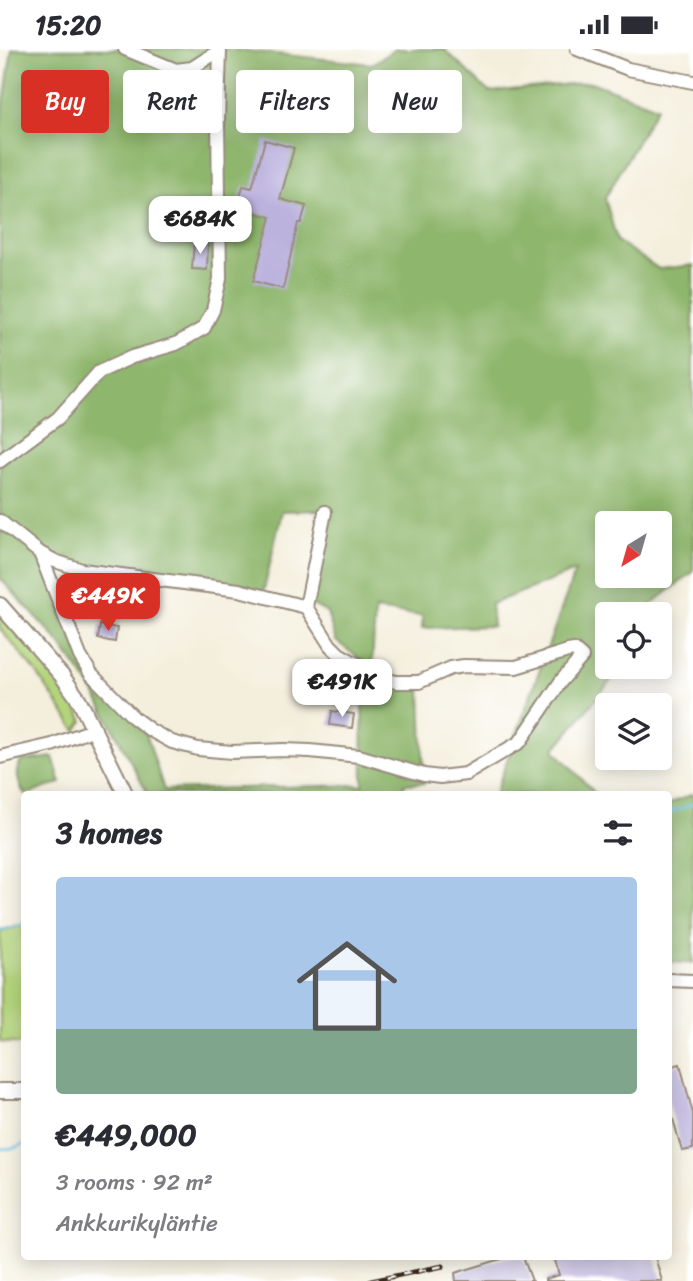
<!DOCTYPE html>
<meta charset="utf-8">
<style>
:root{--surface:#fff;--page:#f2f2f3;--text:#2b2b33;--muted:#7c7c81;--line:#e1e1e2;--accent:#d93025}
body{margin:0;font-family:Sriracha,sans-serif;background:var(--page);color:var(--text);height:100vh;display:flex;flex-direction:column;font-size:26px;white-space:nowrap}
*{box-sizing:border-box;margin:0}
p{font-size:23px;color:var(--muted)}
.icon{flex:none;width:38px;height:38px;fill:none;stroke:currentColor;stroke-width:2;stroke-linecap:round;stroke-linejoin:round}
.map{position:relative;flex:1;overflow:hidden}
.sheet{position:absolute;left:21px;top:742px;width:651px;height:469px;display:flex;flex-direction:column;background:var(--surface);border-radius:7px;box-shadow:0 4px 18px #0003}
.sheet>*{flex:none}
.hud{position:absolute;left:21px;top:21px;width:651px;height:63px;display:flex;gap:14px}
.needle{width:46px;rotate:217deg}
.tools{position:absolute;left:595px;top:462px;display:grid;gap:14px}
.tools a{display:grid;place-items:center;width:77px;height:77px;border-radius:7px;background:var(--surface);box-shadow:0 4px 18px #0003;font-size:35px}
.price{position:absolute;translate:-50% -60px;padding:0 16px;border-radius:14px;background:#fff;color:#222;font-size:23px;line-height:46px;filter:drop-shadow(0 2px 4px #0008)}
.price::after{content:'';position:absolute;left:50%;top:42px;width:21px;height:16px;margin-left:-10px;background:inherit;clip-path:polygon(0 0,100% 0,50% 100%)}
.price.on{background:var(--accent);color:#fff}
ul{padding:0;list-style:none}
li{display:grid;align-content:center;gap:14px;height:371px;padding:0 35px}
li+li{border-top:2px solid var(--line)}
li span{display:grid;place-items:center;height:217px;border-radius:7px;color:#555}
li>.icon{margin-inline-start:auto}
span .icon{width:126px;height:126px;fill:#fffc;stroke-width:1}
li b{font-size:30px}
h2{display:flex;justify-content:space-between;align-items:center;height:84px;padding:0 35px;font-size:30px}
.tag{padding:0 24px;border-radius:7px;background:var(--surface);box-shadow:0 4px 18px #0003;font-size:24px;line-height:63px}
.tag.on{background:var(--accent);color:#fff}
.status{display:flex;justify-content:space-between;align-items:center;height:49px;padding:0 35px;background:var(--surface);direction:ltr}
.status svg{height:19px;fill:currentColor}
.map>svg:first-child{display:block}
.green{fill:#b3d47c;stroke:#777f4d;stroke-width:2}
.forest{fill:#8eb66c;stroke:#647045;stroke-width:2;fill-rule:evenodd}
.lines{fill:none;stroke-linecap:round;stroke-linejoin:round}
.stream{stroke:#69c0e6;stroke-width:2.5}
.building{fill:#bcb2de}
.minor-casing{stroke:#988c7e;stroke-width:16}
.tertiary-casing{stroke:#988c7e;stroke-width:18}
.minor{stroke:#fff;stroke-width:12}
.tertiary{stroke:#fff;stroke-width:14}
.rail-casing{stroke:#3b2a1e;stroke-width:5}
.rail{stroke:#fff;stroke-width:2.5;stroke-dasharray:8;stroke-linecap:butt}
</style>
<div class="status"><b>15:20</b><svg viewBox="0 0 49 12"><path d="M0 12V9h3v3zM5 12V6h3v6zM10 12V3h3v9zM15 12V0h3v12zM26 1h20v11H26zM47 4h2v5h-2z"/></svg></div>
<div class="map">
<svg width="693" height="1232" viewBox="0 0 693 1232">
<rect width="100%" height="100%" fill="#fff"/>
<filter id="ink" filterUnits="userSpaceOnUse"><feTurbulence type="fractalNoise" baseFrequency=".0143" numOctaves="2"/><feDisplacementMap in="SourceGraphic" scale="14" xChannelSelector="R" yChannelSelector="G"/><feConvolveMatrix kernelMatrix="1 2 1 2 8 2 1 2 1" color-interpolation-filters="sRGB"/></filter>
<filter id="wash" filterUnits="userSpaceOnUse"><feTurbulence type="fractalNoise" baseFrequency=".00686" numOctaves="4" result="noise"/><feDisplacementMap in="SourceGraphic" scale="28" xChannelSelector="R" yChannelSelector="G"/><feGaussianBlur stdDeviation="1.57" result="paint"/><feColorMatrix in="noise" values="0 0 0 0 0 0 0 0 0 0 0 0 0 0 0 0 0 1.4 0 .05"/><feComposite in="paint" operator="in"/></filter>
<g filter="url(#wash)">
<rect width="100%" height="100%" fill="#f4efdd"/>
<path class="green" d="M0 564C30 596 64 631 83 672L76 682 34 620 0 580Z
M24 876V995L0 993V882Z"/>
<path class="forest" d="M12 0H228L372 15 395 0H444L489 43 591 33 657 58 605 149 617 192 659 220 693 216V523L644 561 643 565H607V618H622L554 701 596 745H495L575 522 491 555 493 577 422 579 423 567 375 561 372 619 336 592 327 564 311 555 330 461 282 462 263 545 75 515 47 503 85 620 145 681 164 741 363 736 362 623 421 638 424 734 404 735 405 746 148 745 91 638 58 592 0 529V79ZM607 474H660V527H607Z
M53 708 61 734C48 736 36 745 25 745 18 737 15 721 21 712Z
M693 745V914L669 913V755Z"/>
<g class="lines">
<path class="stream" d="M668 764 693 755
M0 881 24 875
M0 1100 15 1099 24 1095"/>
</g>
<g id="blocks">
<path class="building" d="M265 91 294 99 280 150 306 157 301 174H298L283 240 253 232 271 168 237 159 243 137 252 139Z
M194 192 208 193 207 221 192 220Z
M100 576 117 579 115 593 98 590Z
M332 662 354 665 352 679 330 676Z
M680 1015 693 1065V1100L682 1102 668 1052V1018Z
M508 1208H523L532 1232H456L455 1224Z
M554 1208H655L662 1232H545V1230L559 1226Z"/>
</g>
</g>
<g filter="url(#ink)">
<use href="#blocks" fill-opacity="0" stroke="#988c7e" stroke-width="2"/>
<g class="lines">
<g class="minor-casing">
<path id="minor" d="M125 0 176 21 192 19 220 1
M577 0 628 20 693 33
M0 412 58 369 99 323 132 308 176 295 204 279 213 261 220 230 218 71 220 0
M0 472 40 504 80 607 91 625 134 669 150 681 172 693 198 700 232 703 283 701 310 702 359 707 424 726 440 728 466 725 520 693 561 632 582 608 574 601 568 602 516 618 464 617 451 619 419 633H396L381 629 339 605 330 596 306 558 239 541 82 521 55 512 40 504
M306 558 325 463
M0 708 52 696 95 680
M668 931 693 932"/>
</g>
<g class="tertiary-casing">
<path id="tertiary" d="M0 556 62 627 79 651 126 746
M0 1042H24"/>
</g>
<use href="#minor" class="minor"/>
<use href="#tertiary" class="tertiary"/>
<g class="rail-casing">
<path id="rail" d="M371 1232 443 1217"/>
</g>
<use href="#rail" class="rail"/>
</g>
</g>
</svg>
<div class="tools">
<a><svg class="needle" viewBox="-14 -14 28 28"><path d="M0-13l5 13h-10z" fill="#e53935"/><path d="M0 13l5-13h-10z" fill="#7c7c81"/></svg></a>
<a><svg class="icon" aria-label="locate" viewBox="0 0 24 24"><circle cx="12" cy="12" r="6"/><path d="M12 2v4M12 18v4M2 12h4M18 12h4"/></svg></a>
<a><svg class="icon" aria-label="layers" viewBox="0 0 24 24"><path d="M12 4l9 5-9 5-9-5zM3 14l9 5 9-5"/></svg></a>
</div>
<b class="price" style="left:200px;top:207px">€684K</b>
<b class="price on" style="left:108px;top:584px">€449K</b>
<b class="price" style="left:342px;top:670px">€491K</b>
<div class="hud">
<a class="tag on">Buy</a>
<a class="tag">Rent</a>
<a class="tag">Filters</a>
<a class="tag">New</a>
</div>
<section class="sheet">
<h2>3 homes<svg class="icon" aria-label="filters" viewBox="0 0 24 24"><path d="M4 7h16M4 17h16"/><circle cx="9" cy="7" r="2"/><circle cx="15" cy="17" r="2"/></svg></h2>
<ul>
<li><span style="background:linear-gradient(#a9c7e8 70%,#7fa58c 0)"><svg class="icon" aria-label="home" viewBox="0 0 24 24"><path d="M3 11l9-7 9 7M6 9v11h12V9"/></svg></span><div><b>€449,000</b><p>3 rooms · 92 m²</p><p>Ankkurikyläntie</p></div></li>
</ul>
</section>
</div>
